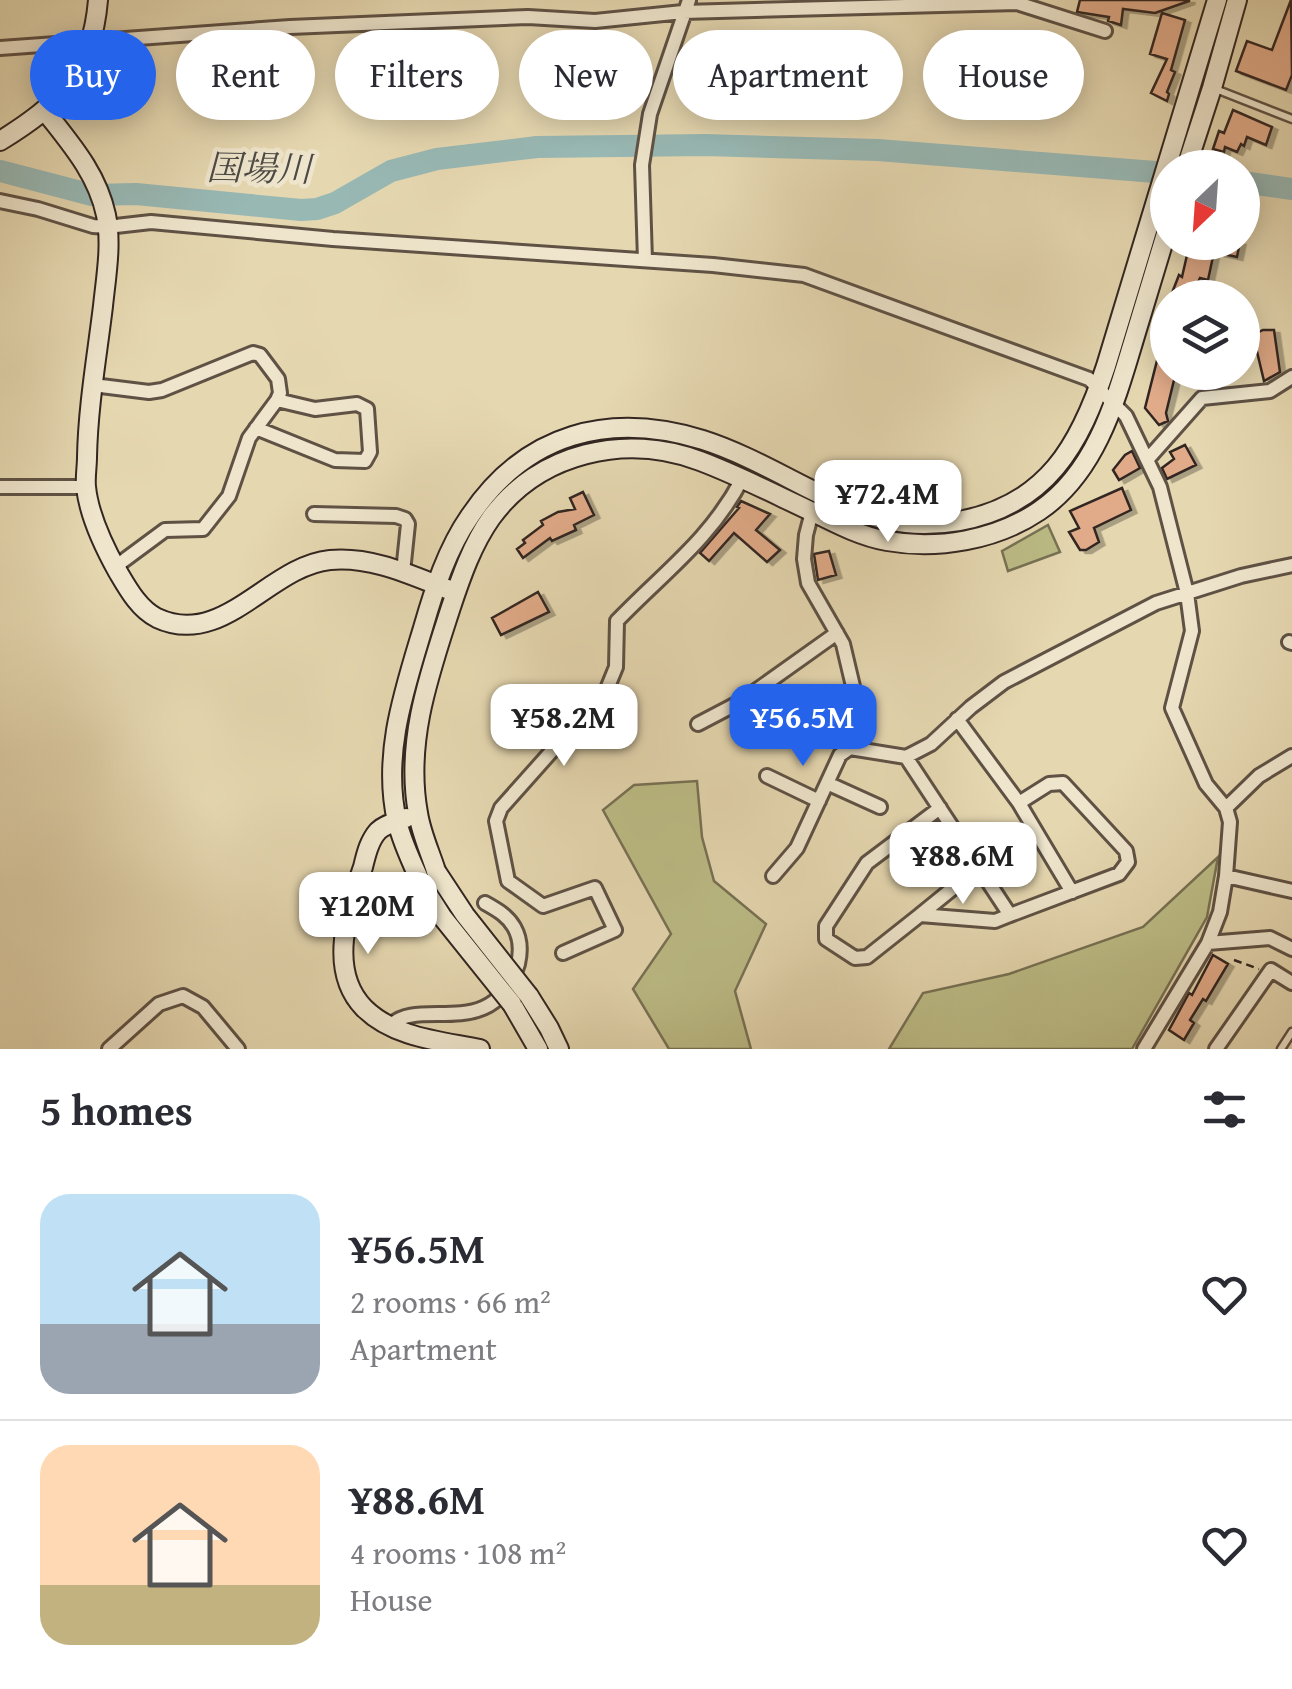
<!DOCTYPE html>
<meta charset="utf-8">
<style>
:root{--surface:#fff;--page:#f7f7f7;--text:#2b2b33;--muted:#7c7c81;--line:#e1e1e2;--accent:#2563eb}
body{margin:0;font-family:"Gentium Book Plus","Noto Serif JP",serif;background:var(--page);color:var(--text);height:100vh;display:flex;flex-direction:column;font-size:38px;white-space:nowrap}
*{box-sizing:border-box;margin:0}
p{font-size:32px;color:var(--muted)}
.icon{flex:none;width:55px;height:55px;fill:none;stroke:currentColor;stroke-width:2;stroke-linecap:round;stroke-linejoin:round}
.map{position:relative;height:1049px;overflow:hidden}
.details{display:flex;flex-direction:column;background:var(--surface);flex:1}
.details>*{flex:none}
.banner{position:absolute;left:30px;top:30px;width:1232px;height:90px;display:flex;gap:20px}
.needle{width:65px;rotate:205deg}
.controls{position:absolute;left:1150px;top:150px;display:grid;gap:20px}
.controls a{display:grid;place-items:center;width:110px;height:110px;border-radius:50%;background:var(--surface);box-shadow:0 5px 25px #0003;font-size:50px}
.price{position:absolute;translate:-50% -85px;padding:0 22px;border-radius:20px;background:#fff;color:#222;font-size:32px;line-height:65px;filter:drop-shadow(0 2px 5px #0008)}
.price::after{content:'';position:absolute;left:50%;top:60px;width:30px;height:22px;margin-left:-15px;background:inherit;clip-path:polygon(0 0,100% 0,50% 100%)}
.price.selected{background:var(--accent);color:#fff}
ul{padding:0;list-style:none}
li{display:flex;align-items:center;gap:30px;height:250px;padding:0 40px}
li+li{border-top:2px solid var(--line)}
li span{display:grid;place-items:center;flex:none;width:280px;height:200px;border-radius:30px;color:#555}
li>.icon{margin-inline-start:auto}
span .icon{width:120px;height:120px;fill:#fffc;stroke-width:1}
li b{font-size:42px}
h2{display:flex;justify-content:space-between;align-items:center;height:120px;padding:0 40px;font-size:42px}
.pill{padding:0 35px;border-radius:45px;background:var(--surface);box-shadow:0 5px 25px #0003;font-size:35px;line-height:90px}
.pill.selected{background:var(--accent);color:#fff}
.map>svg:first-child{display:block}
.green{fill:#bcbc86;stroke:#777154;stroke-width:2.5}
.lines{fill:none;stroke-linecap:round;stroke-linejoin:round}
.river{stroke:#98b8b4;stroke-width:22}
.building{fill:#e1ab89;stroke:#322621;stroke-width:2.5;filter:url(#shadow)}
.lane-casing{stroke:#5f5245;stroke-width:11}
.street-casing{stroke:#5f5245;stroke-width:18}
.secondary-casing{stroke:#322621;stroke-width:22}
.path{stroke:#322621;stroke-width:2.5;stroke-dasharray:8 5;stroke-linecap:butt}
.lane{stroke:#eee5cc;stroke-width:6}
.street{stroke:#eee5cc;stroke-width:12}
.secondary{stroke:#eee5cc;stroke-width:18}
.secondary-bridge-casing{stroke:#322621;stroke-width:22;stroke-linecap:butt}
.secondary-bridge{stroke:#eee5cc;stroke-width:18}
.labels{text-anchor:middle;dominant-baseline:central;stroke-width:9;stroke-linejoin:round;paint-order:stroke}
.water-label{font-size:35px;font-style:italic;fill:#4c4a46;stroke:#eee5cc}
</style>
<div class="map">
<svg width="1292" height="1049" viewBox="0 0 1292 1049">
<defs>
<filter id="shadow"><feDropShadow dx="5.5" dy="3" stdDeviation="0" flood-color="#0004"/></filter>
</defs>
<rect width="100%" height="100%" fill="#e5d7b0"/>
<filter id="stains"><feTurbulence type="fractalNoise" baseFrequency=".002" numOctaves="4"/><feColorMatrix values="0 0 0 0 .2 0 0 0 0 .09 0 0 0 0 .02 0 0 0 .5 -.17"/></filter>
<radialGradient id="worn" r=".72"><stop offset=".6" stop-color="#630" stop-opacity="0"/><stop offset="1" stop-color="#630" stop-opacity=".3"/></radialGradient>
<path class="green" d="M1048 525 1060 552 1008 571 1002 551Z
M697 781 702 837 714 881 766 924 735 991 751 1049H669L633 989 671 934 603 810 634 785Z
M1218 857 1207 917 1132 1049H889L923 993 1009 974 1143 927Z"/>
<g class="lines">
<path class="river" d="M0 171 92 195 136 194 301 210 317 209 335 203 391 171 437 159 537 147 705 145 878 150 1168 173
M1242 182 1292 189"/>
</g>
<path class="building" d="M1080 0H1189V1L1155 13 1123 9 1121 25 1108 21 1109 17 1077 12Z
M1291 0 1292 75 1286 90 1236 71 1247 41 1272 50Z
M1162 13 1185 20 1171 70 1175 72 1167 92 1169 94 1167 101 1151 93 1167 59 1150 54Z
M1233 110 1272 127 1266 145 1247 137 1244 146 1241 144 1237 152 1225 147 1224 152 1213 149 1219 131 1224 133Z
M1190 242H1240L1237 257 1214 252 1208 280 1200 278 1191 298H1170L1179 275 1182 277Z
M1263 330H1274L1280 372 1264 381 1253 335Z
M1164 333 1168 334V372H1176L1166 413 1168 421 1159 425 1145 408Z
M1185 445 1196 465 1167 479 1162 468 1174 459 1170 452Z
M1132 451 1140 468 1119 480 1113 470 1125 455Z
M1122 488 1131 510 1094 528 1099 542 1086 550H1080L1069 532 1079 528 1070 511Z
M583 492 594 515 574 525 576 530 552 541 550 538 523 558 517 549 525 543 523 540 543 525 541 521 558 512 575 509 570 498Z
M741 501 770 514 756 530 780 550 767 562 734 533 709 561 700 553 739 508 737 507Z
M829 551 836 575 818 580 814 554Z
M538 592 549 612 501 635 492 618Z
M1213 955 1228 964 1206 1001 1203 999 1190 1020 1194 1023 1184 1040 1169 1030 1189 993 1192 995Z"/>
<g class="lines">
<g class="lane-casing">
<path id="lane" d="M1213 88 1292 119
M1281 1049 1292 1032"/>
</g>
<g class="street-casing">
<path id="street" d="M0 48 290 27 528 17 595 21 683 12 1017 3 1105 31
M0 201 38 209 93 226 107 227 151 222 333 239 713 265 804 275 1089 379 1126 416 1160 487 1187 593 1192 631 1172 708 1206 784 1226 808 1230 822 1226 876 1220 912 1208 943 1144 1049
M1242 206 1251 208
M645 260 642 165 650 114 689 0
M93 385 149 392 162 390 253 353 260 355 278 379 280 393 277 400 249 438 229 496 203 529 165 530 115 567
M256 428 335 460 365 461 370 452 367 409 357 404 315 409 277 400
M1147 460 1202 398 1270 391 1292 377
M0 487H86
M812 512 806 535 804 559 808 583 843 644 856 699 863 715 850 748 906 757 931 744 971 707 1004 682 1156 603 1241 576 1292 565
M314 514 396 516 405 519 408 524 403 572
M1289 642 1292 643
M957 719 1019 803 1072 892
M698 724 740 702 837 633
M906 757 1010 915 1119 874 1128 862 1126 851 1063 783 1049 784 1019 803
M767 776 819 801
M827 783 880 807
M940 808 867 863 826 926V939L855 958 867 957 920 915 995 921 1010 915
M1226 808 1259 776 1292 756
M773 876 797 848 840 755 850 748
M1226 876 1292 891
M920 915 979 867
M1208 943 1270 938 1292 949
M563 953 615 930 595 888 543 906 508 881 496 821 501 808 607 689 616 667 617 621C663 573 710 540 742 479
M390 1026C419 995 493 1045 518 964 521 951 521 939 514 927 507 915 497 910 485 903
M109 1049 159 1004 183 996 203 1007 238 1049
M1216 1049 1271 970 1292 983"/>
</g>
<g class="secondary-casing">
<path id="secondary" d="M45 111C70 143 97 173 106 215 112 244 106 277 103 306 97 356 88 406 87 457 87 467 85 477 86 487 89 516 104 547 118 572 128 589 139 609 157 618 223 649 269 566 330 560 371 556 411 575 447 589
M0 141C60 104 92 73 98 0
M1186 168 1212 88 1237 0
M406 818C396 822 385 824 378 831 369 841 366 855 363 867 348 910 327 970 364 1008 394 1038 441 1041 480 1049
M436 871C430 852 421 833 418 813 405 742 429 675 451 607 461 577 472 545 491 518 539 452 626 433 700 461 740 476 778 496 817 514 839 525 863 537 887 541 938 550 996 540 1039 511 1097 472 1116 399 1135 336 1146 300 1157 264 1168 227
M422 885C413 865 402 843 397 821 382 755 404 691 423 628 434 590 447 549 470 516 526 433 609 411 703 440 756 457 803 489 855 510 888 524 923 527 959 521 1047 505 1080 445 1106 366L1217 0
M529 996 549 1028 559 1049
M512 1004 538 1049"/>
</g>
<path class="path" d="M1234 960 1259 969"/>
<use href="#lane" class="lane"/>
<use href="#street" class="street"/>
<use href="#secondary" class="secondary"/>
<g class="secondary-bridge-casing">
<path id="secondary-bridge" d="M436 871 465 915 529 996
M422 885 443 918 512 1004"/>
</g>
<use href="#secondary-bridge" class="secondary-bridge"/>
</g>
<g class="labels">
<g class="water-label">
<text transform="translate(259 168) rotate(1)">国場川</text>
</g>
</g>
<rect width="100%" height="100%" filter="url(#stains)"/>
<rect width="100%" height="100%" fill="url(#worn)"/>
</svg>
<div class="controls">
<a><svg class="needle" viewBox="-14 -14 28 28"><path d="M0-13l5 13h-10z" fill="#e53935"/><path d="M0 13l5-13h-10z" fill="#7c7c81"/></svg></a>
<a><svg class="icon" aria-label="layers" viewBox="0 0 24 24"><path d="M12 4l9 5-9 5-9-5zM3 14l9 5 9-5"/></svg></a>
</div>
<b class="price" style="left:888px;top:545px">¥72.4M</b>
<b class="price" style="left:564px;top:769px">¥58.2M</b>
<b class="price selected" style="left:803px;top:769px">¥56.5M</b>
<b class="price" style="left:963px;top:907px">¥88.6M</b>
<b class="price" style="left:368px;top:957px">¥120M</b>
<div class="banner">
<a class="pill selected">Buy</a>
<a class="pill">Rent</a>
<a class="pill">Filters</a>
<a class="pill">New</a>
<a class="pill">Apartment</a>
<a class="pill">House</a>
</div>
</div>
<section class="details">
<h2>5 homes<svg class="icon" aria-label="filters" viewBox="0 0 24 24"><path d="M4 7h16M4 17h16"/><circle cx="9" cy="7" r="2"/><circle cx="15" cy="17" r="2"/></svg></h2>
<ul>
<li><span style="background:linear-gradient(#bfe0f5 65%,#9aa5b1 0)"><svg class="icon" aria-label="home" viewBox="0 0 24 24"><path d="M3 11l9-7 9 7M6 9v11h12V9"/></svg></span><div><b>¥56.5M</b><p>2 rooms · 66 m²</p><p>Apartment</p></div><svg class="icon" aria-label="heart" viewBox="0 0 24 24"><path d="M12 20l-8-8c-3-5 5-10 8-4 3-6 11-1 8 4z"/></svg></li>
<li><span style="background:linear-gradient(#ffd9b3 70%,#c2b280 0)"><svg class="icon" aria-label="home" viewBox="0 0 24 24"><path d="M3 11l9-7 9 7M6 9v11h12V9"/></svg></span><div><b>¥88.6M</b><p>4 rooms · 108 m²</p><p>House</p></div><svg class="icon" aria-label="heart" viewBox="0 0 24 24"><path d="M12 20l-8-8c-3-5 5-10 8-4 3-6 11-1 8 4z"/></svg></li>
</ul>
</section>
